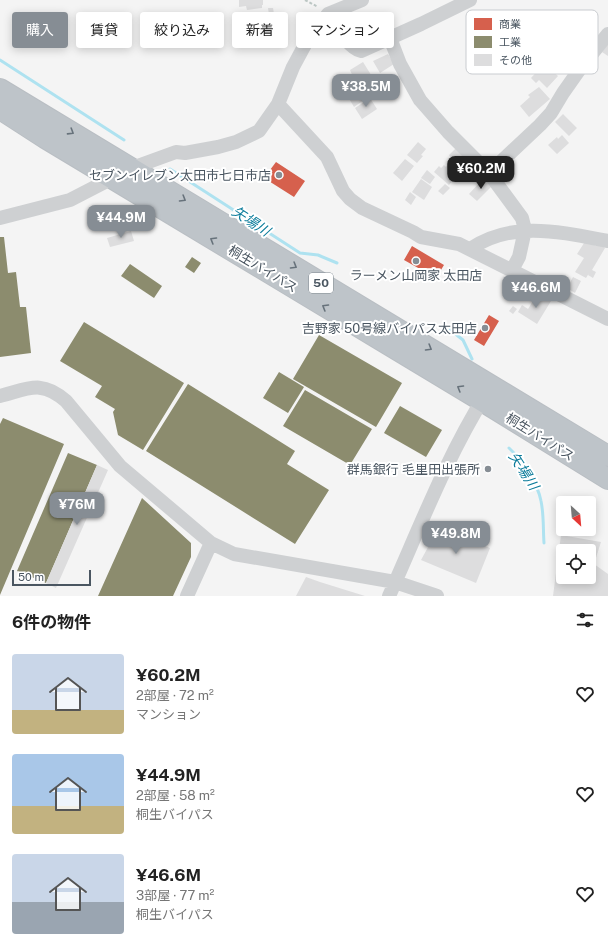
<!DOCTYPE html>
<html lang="ja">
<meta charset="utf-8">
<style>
:root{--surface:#fff;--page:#f2f2f2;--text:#222;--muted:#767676;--accent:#868d94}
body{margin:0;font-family:"Public Sans","Noto Sans JP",sans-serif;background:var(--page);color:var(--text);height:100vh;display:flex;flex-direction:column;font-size:15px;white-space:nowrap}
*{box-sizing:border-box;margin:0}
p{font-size:13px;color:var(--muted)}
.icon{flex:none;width:22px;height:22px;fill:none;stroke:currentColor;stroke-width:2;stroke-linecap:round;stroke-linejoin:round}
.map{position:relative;height:596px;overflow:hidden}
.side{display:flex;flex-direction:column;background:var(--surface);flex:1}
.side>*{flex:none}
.hud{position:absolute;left:12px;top:12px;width:400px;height:36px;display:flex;gap:8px}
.needle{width:26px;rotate:154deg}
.fabs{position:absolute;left:556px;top:496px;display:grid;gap:8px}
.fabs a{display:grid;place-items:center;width:40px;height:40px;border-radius:4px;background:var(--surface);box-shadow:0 2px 10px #0003;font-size:20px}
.scale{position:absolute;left:12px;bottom:10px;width:79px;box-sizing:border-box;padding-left:4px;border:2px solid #4a5661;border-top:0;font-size:11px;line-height:14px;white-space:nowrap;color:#4a5661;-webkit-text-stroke:3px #fff;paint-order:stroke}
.price{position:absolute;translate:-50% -34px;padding:0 9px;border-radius:8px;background:var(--accent);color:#fff;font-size:13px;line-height:26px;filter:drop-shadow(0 1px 2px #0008)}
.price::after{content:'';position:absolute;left:50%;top:24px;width:12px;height:9px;margin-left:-6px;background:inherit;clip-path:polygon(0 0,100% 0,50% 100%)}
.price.on{background:#222;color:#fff}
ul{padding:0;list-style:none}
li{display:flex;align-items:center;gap:12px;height:100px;padding:0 12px}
li span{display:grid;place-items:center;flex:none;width:112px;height:80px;border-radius:4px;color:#555}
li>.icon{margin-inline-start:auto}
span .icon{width:48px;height:48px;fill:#fffc;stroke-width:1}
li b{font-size:17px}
h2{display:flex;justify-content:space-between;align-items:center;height:48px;padding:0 12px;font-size:17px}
.pill{padding:0 14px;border-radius:4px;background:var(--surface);box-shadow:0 2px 10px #0003;font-size:14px;line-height:36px}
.pill.on{background:var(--accent);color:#fff}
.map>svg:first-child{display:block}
.shops{fill:#d6604d}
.industry{fill:#8c8c6e}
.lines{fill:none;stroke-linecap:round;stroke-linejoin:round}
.stream{stroke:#aee2f0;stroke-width:3}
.building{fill:#ddddde;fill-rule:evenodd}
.highway-casing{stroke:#b9bec3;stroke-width:22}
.path{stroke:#bcc7c4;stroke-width:2;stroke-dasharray:3 2;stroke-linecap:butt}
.minor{stroke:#ced0d2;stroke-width:14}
.highway{stroke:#bec4c9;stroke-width:20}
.oneway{stroke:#67727b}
.poi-dot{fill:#868d94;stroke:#fff;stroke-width:1.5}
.labels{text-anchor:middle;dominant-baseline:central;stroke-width:4;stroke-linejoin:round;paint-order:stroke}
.shield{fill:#fff;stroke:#808990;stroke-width:1}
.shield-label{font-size:12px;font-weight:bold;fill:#4a5661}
.poi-label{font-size:13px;fill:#4a5661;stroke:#fff;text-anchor:end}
.street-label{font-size:13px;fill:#4a5661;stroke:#fff}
.water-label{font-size:14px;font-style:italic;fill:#0c7c9b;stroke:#fff}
.key{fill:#fff;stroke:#c9ccd0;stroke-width:1}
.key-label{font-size:11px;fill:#4a5661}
</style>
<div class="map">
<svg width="608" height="596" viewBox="0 0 608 596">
<rect width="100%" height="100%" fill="#f4f4f4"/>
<path class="shops" d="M276 162 305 181 294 197 264 178Z
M412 246 444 265 436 278 404 260Z
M489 315 499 321 484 346 474 340Z"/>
<path class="industry" d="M0 237H4L8 273 16 272 20 307H26L31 353 0 357Z
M192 257 201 263 194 273 185 267Z
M130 264 162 286 154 298 121 276Z
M84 322 184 383 143 450 118 435 113 412 115 409 95 397 102 386 60 361Z
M319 335 402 383 376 427 293 379Z
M279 372 304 387 288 413 263 398Z
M188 384 295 451 287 464 329 490 295 544 146 451Z
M305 390 372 429 350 465 283 426Z
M400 406 442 430 426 457 384 433Z
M3 418 64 444 0 595V424Z
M68 453 97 465 46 583 17 571Z
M142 498 191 543V557L173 596H98Z"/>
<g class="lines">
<path class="stream" d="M0 60 124 140
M170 169 300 253 318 255 337 263
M448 328 463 340 472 359
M509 448C522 460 538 484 541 501 544 515 543 529 544 543"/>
</g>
<path class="building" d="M239 0H263V5H262V8L247 10 246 6 239 7Z
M268 8H273L274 14 269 15Z
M608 44V56L602 52Z
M388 54 394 64 380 73 373 61Z
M363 62 373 78 358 87 357 85 349 90 345 84 354 79 350 70Z
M542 66 547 71 550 69 558 76 547 88 539 80 536 83 531 78Z
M368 84 373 91 365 96 360 89Z
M539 87 550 99 529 117 520 106 530 97 528 95Z
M354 90 359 98 361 96 364 100 354 107 347 95Z
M370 98 377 109 362 119 355 108Z
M563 114 577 128 569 136 555 122Z
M562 135 569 143 557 154 548 145 557 137 558 139Z
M418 142 426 149 421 155 423 156 417 163 407 155Z
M456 148 470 160 449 185 434 172 439 166 441 168 444 165 446 167 452 159 449 155Z
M405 159 414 166 402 181 393 173Z
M427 170 435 177 430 184 421 178Z
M421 179 432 187 424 200 412 192Z
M486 179 493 185 477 201 469 194 480 182 482 184Z
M445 184 450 188 443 195 438 191Z
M410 192 416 197 411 205 405 200Z
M131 231 134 241 110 247 107 238Z
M586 240 596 246 598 243 605 248 592 270 596 272 593 278 588 275 589 273 586 278 575 272 584 258 577 254Z
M573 277 581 281 575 293 567 288Z
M538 293 551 301 537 324 518 312 522 305 528 309Z
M513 306 517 309 513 314 509 311Z
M97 465 108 470 56 588 46 583Z
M439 527 490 548 476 583 421 560Z
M561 535 601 542 594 564 608 574V596H553ZM563 551H589V577H563Z
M306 577 320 582 365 596H296Z"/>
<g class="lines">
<g class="highway-casing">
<path id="highway" d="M0 89 608 456
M0 109 45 138 482 401 608 479"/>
</g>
<path class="path" d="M305 0 318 7"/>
<path class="minor" d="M328 14C335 24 348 48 361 51L421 24 470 0
M390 38 400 64 420 100 448 132 489 173 522 218 525 230 519 257 512 270
M278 104 327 157 343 191 350 199 362 208 413 232 421 237 459 244 608 319
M489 173 540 125 551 113 563 93 582 66 608 34
M0 218 70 200 132 168 176 152 185 153 218 147 236 142 259 131 278 104 293 67 307 41 328 14 362 0
M470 249C512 220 561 232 608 241
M0 396C28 389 41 379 66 401L120 466 211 543 234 554 395 582 437 596
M187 596 211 543
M389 596C419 529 447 456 486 394"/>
<use href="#highway" class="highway"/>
</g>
<defs><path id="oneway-chevron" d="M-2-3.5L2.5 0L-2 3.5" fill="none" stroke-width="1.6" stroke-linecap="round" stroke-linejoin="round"/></defs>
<g class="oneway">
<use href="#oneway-chevron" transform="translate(71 132) rotate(32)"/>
<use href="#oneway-chevron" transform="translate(183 199) rotate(31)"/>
<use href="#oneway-chevron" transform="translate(213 240) rotate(-149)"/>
<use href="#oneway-chevron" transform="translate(294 266) rotate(31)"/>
<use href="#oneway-chevron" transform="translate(325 307) rotate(-149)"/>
<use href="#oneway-chevron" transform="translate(429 348) rotate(31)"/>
<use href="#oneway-chevron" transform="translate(460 388) rotate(-149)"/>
</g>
<g class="poi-dot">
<circle cx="279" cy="175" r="4"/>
<circle cx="416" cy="261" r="4"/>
<circle cx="485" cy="328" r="4"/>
<circle cx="488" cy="469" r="4"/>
</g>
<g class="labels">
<rect class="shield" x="309" y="273" width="24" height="20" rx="3"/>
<g class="shield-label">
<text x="321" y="283">50</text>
</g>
<g class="poi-label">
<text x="271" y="175">セブンイレブン太田市七日市店</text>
<text x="416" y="275" text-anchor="middle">ラーメン山岡家 太田店</text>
<text x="477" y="328">吉野家 50号線バイパス太田店</text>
<text x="480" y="469">群馬銀行 毛里田出張所</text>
</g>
<g class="street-label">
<text transform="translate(263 269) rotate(31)">桐生バイパス</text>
<text transform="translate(540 437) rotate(32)">桐生バイパス</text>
</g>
<g class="water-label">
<text transform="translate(251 221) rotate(33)">矢場川</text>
<text transform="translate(524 471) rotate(57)">矢場川</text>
</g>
</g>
<rect x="466" y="10" width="132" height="64" rx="6" class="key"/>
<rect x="474" y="18" width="18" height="12" fill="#d6604d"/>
<rect x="474" y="36" width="18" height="12" fill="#8c8c6e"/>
<rect x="474" y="54" width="18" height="12" fill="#ddddde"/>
<g class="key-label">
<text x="499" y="28">商業</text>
<text x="499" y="46">工業</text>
<text x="499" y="64">その他</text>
</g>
</svg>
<div class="fabs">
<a><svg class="needle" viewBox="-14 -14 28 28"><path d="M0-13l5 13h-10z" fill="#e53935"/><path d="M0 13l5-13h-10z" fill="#767676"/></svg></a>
<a><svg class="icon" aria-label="locate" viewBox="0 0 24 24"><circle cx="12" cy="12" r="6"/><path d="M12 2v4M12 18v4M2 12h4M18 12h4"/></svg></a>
</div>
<div class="scale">50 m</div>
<b class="price" style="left:366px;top:108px">¥38.5M</b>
<b class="price on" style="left:481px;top:190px">¥60.2M</b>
<b class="price" style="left:121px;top:239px">¥44.9M</b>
<b class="price" style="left:536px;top:309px">¥46.6M</b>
<b class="price" style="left:77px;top:526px">¥76M</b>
<b class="price" style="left:456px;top:555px">¥49.8M</b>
<div class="hud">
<a class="pill on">購入</a>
<a class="pill">賃貸</a>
<a class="pill">絞り込み</a>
<a class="pill">新着</a>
<a class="pill">マンション</a>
</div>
</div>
<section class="side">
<h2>6件の物件<svg class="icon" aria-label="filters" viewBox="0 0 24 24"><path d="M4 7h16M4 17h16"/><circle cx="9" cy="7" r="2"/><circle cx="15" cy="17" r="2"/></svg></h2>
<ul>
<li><span style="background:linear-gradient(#c9d6e8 70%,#c2b280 0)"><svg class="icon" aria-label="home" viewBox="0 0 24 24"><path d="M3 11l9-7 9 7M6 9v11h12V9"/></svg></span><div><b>¥60.2M</b><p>2部屋 · 72 m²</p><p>マンション</p></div><svg class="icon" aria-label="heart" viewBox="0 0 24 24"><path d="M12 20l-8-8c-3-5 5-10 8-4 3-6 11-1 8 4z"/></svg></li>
<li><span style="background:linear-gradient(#a9c7e8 65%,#c2b280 0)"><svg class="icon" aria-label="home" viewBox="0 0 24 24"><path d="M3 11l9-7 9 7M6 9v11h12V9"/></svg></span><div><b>¥44.9M</b><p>2部屋 · 58 m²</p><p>桐生バイパス</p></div><svg class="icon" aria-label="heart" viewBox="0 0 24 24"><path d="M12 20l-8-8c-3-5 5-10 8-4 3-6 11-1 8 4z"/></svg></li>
<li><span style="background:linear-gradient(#c9d6e8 60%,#9aa5b1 0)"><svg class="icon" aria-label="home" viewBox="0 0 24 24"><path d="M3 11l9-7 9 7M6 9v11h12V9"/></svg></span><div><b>¥46.6M</b><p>3部屋 · 77 m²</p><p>桐生バイパス</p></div><svg class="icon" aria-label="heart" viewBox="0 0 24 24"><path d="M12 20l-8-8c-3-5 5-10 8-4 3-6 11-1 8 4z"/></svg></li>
</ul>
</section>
